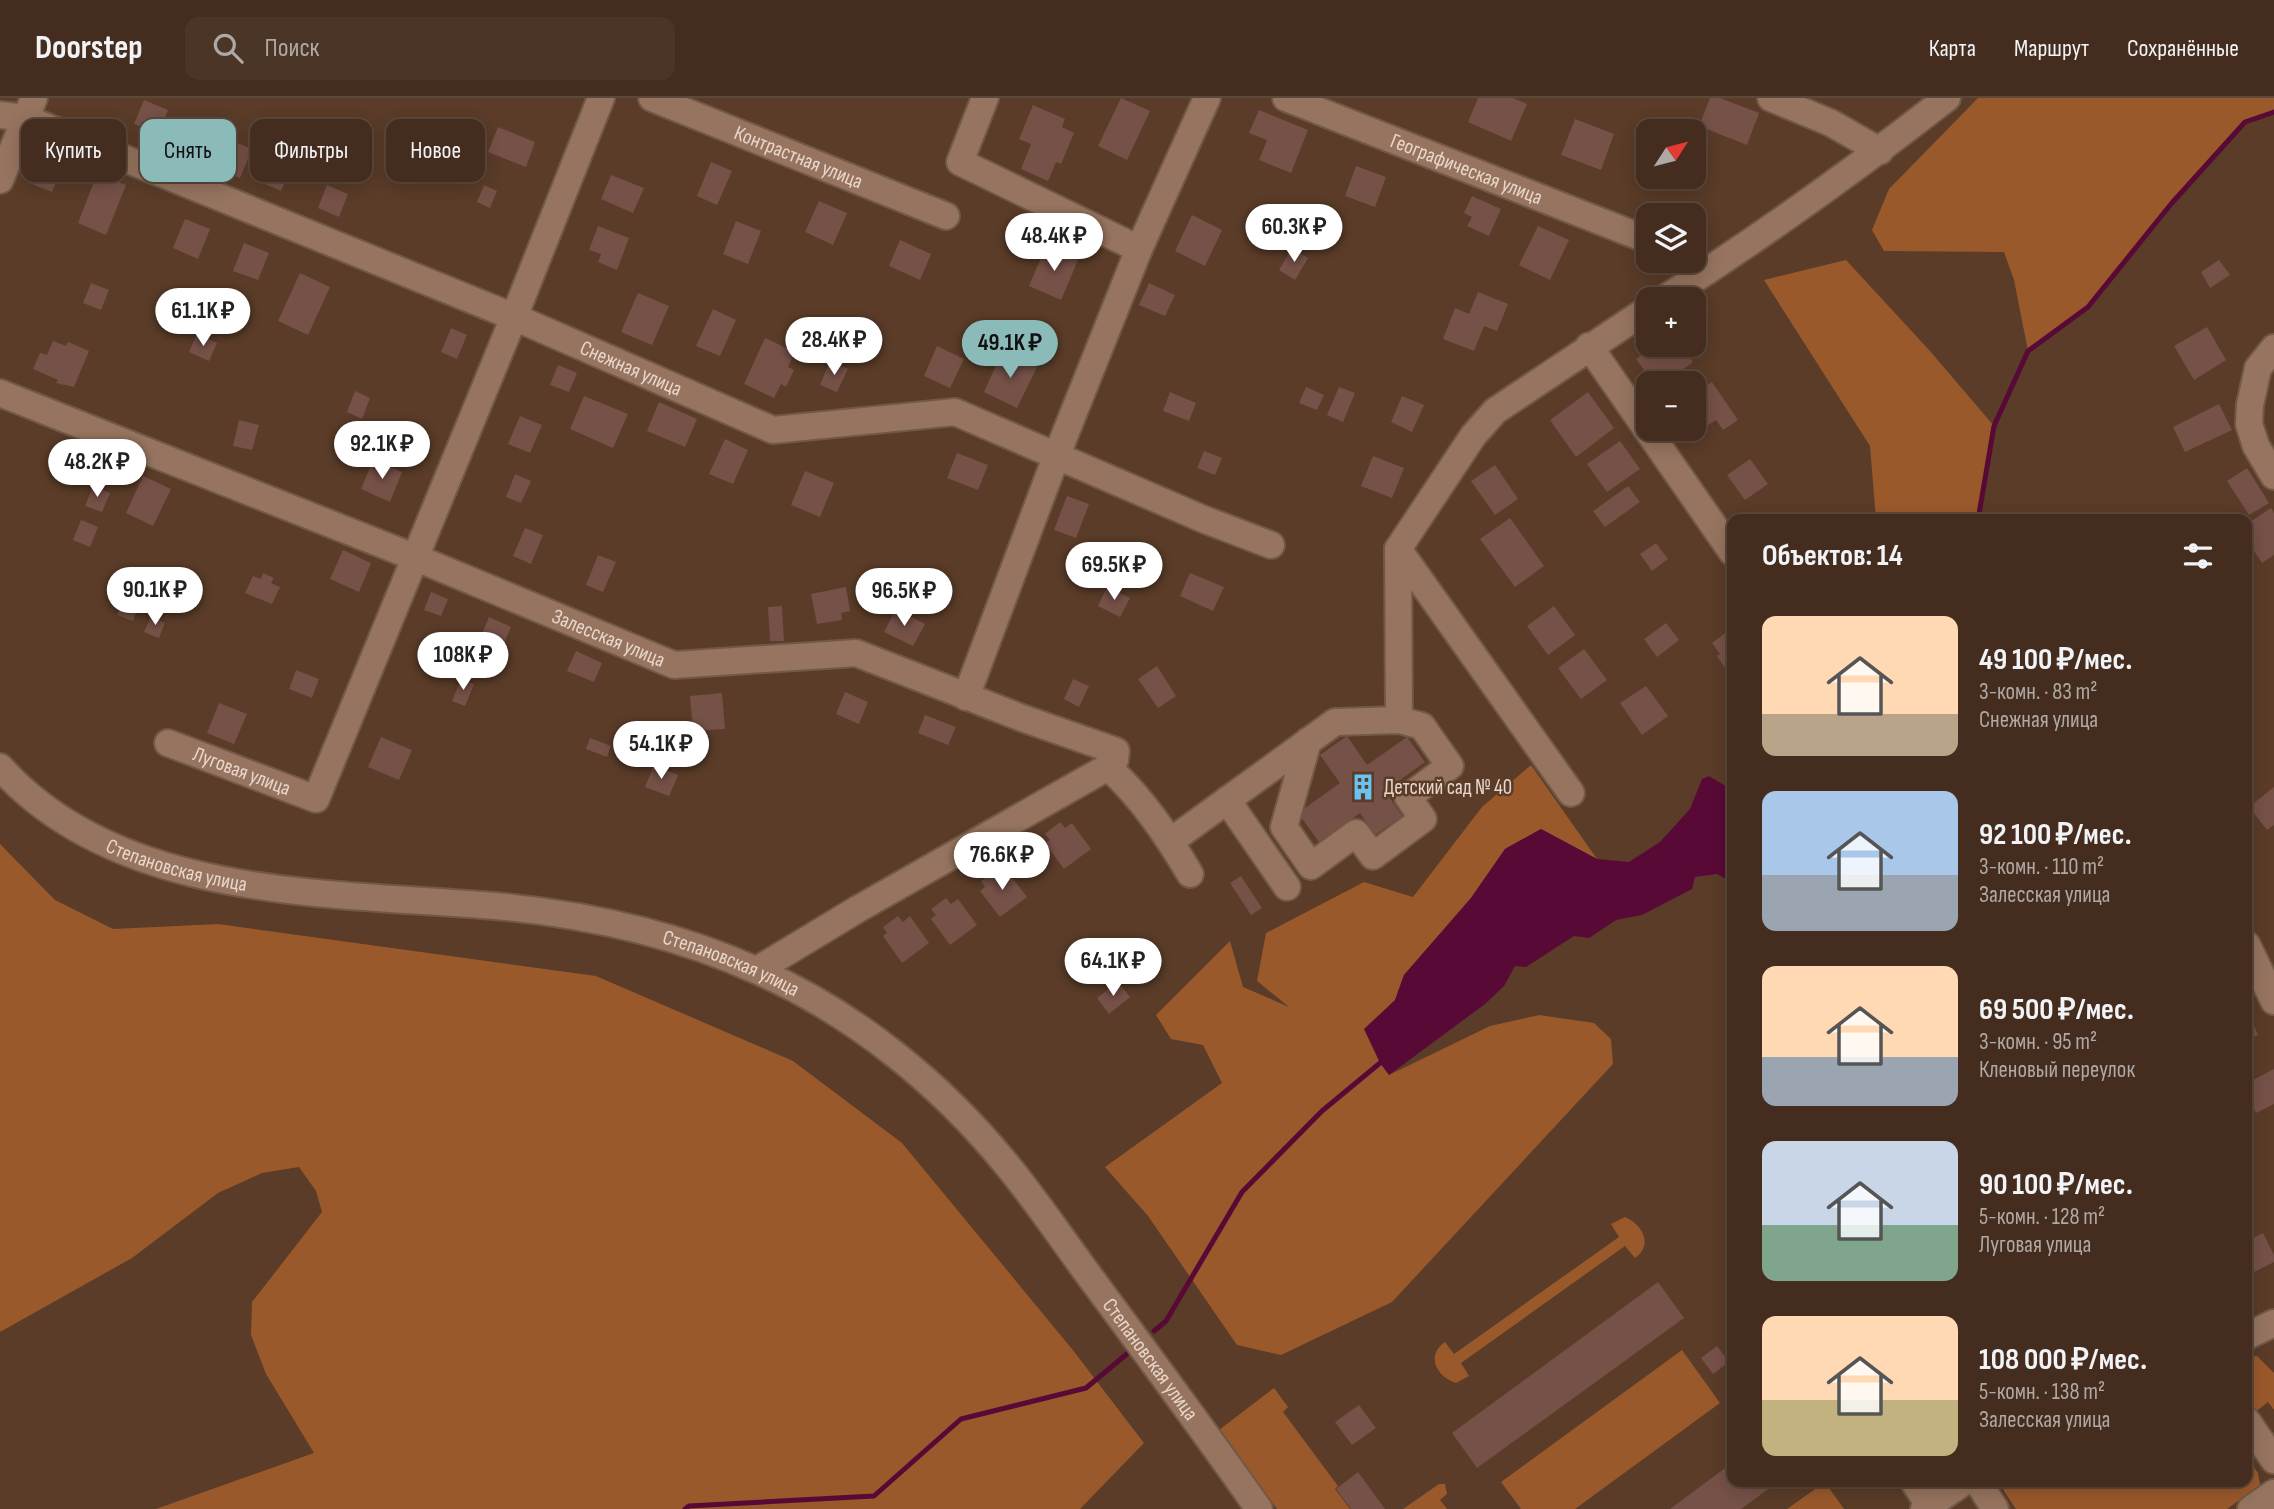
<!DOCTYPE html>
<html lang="ru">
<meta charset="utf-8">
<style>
:root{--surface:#442d1e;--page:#4b3527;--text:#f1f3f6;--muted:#afa8a4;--line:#5c493c;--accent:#8bbbb9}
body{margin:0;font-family:"Sofia Sans Condensed",sans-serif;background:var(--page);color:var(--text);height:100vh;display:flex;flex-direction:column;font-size:26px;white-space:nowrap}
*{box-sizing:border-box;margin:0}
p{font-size:23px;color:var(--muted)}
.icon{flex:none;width:38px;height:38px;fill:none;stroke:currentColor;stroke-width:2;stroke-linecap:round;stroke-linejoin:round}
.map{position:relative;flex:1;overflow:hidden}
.details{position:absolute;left:1727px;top:416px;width:525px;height:973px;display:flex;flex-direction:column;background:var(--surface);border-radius:14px;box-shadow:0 4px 18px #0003,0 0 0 2px var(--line)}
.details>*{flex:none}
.hud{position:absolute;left:21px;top:21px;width:665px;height:63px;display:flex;gap:14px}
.needle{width:46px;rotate:54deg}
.controls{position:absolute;left:1636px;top:21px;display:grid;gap:14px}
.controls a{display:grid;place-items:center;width:70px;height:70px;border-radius:14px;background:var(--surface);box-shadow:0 4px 18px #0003,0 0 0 2px var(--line);font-size:35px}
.price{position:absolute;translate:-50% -60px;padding:0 16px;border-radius:24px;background:#fff;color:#222;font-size:23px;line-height:46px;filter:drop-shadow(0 2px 4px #0008)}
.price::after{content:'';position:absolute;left:50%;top:42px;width:21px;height:16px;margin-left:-10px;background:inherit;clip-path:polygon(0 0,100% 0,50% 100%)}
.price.current{background:var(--accent);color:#111}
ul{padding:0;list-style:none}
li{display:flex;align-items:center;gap:21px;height:175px;padding:0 35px}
li span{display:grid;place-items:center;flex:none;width:196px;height:140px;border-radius:14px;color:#555}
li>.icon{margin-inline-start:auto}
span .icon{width:84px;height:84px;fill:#fffc;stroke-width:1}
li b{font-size:30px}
h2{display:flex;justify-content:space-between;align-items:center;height:84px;padding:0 35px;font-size:30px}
.chip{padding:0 24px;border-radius:14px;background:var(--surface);box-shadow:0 4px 18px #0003,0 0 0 2px var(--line);font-size:24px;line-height:63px}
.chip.current{background:var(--accent);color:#111}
header{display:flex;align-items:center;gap:42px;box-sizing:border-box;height:98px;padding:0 35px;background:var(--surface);border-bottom:2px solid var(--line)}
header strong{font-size:33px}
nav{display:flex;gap:38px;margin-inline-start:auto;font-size:24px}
.search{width:490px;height:63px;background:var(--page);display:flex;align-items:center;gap:18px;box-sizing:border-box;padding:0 24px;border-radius:14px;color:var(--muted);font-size:26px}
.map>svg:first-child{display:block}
.green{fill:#9a592b}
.water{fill:#590936}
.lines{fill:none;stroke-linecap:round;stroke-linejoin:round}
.stream{stroke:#590936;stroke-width:5}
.building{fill:#765148}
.minor-casing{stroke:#715847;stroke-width:30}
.minor{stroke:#96745f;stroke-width:26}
.labels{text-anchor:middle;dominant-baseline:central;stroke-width:5;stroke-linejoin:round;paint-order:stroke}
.street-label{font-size:21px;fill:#e9d6cb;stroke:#5a3c28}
.poi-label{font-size:21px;fill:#e9d6cb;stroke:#5a3c28;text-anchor:start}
</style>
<header>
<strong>Doorstep</strong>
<div class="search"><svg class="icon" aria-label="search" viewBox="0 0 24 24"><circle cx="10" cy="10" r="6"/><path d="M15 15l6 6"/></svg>Поиск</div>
<nav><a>Карта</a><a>Маршрут</a><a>Сохранённые</a></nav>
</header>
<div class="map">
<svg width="2274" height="1411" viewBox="0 0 2274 1411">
<rect width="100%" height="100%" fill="#5a3c28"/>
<path class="green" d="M1978 0H2274V14L2245 24 2171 106 2088 209 2028 253 2014 182 2004 154 1884 153 1872 132 1889 91Z
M1846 162 1930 253 1994 328 1978 422H1876L1870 348 1764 182Z
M1531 667 1597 761 1541 731 1505 751 1471 800 1404 877 1395 902 1389 977 1490 928 1539 917 1594 925 1611 941 1613 966 1392 1204 1281 1257 1237 1247 1148 1118 1105 1069 1222 985 1203 947 1171 941 1156 917 1230 843 1243 889 1289 909 1257 883 1266 835 1364 784 1413 799 1482 709Z
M0 746 55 802 113 831 218 826 596 878 793 963 902 1045 1072 1251 1144 1345 1080 1411H156L314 1355 266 1276 251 1237 252 1204 322 1114 316 1093 299 1069 262 1075 218 1095 132 1160 0 1234Z
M1625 1119C1642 1126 1654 1147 1635 1160L1625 1148 1461 1265 1469 1278 1456 1285C1437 1279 1425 1258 1445 1244L1454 1256 1619 1139 1611 1126Z
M1682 1252 1720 1305 1575 1411H1521L1501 1384Z
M2257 1258 2274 1275V1312L2268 1304 2254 1315 2247 1313V1259Z
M1274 1290 1288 1309 1283 1314 1338 1388 1335 1391 1350 1411H1277L1219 1332Z
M2247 1360 2258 1375 2260 1387 2227 1411H2016L2004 1393 2002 1385 2247 1384Z
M1439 1386H1445L1447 1396 1440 1402 1447 1411H1403Z
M1824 1388 1829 1390 1844 1411H1787L1818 1389Z"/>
<path class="water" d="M1709 678 1732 692V780L1728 782 1717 776 1695 779 1692 791 1642 817 1616 822 1589 840 1574 838 1526 869 1515 868 1504 888 1485 906 1389 977 1380 965 1364 931 1395 902 1404 877 1471 800 1505 751 1541 731 1597 761 1629 764 1660 744 1690 711 1702 681Z"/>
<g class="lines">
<path class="stream" d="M1978 422 1994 328 2028 253 2088 209 2171 106 2245 24 2274 14
M1154 1233 1166 1223 1242 1094 1322 1013 1380 965
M685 1411 689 1408 874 1398 961 1321 1086 1290 1128 1255"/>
</g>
<path class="building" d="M1121 0 1150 13 1127 62 1098 48Z
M1478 0H1513L1527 6 1511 43 1468 24Z
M1710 0H1720L1759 15 1747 47 1699 28Z
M144 2 168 12 159 35 134 26Z
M1033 7 1065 21 1062 29 1074 35 1061 66 1056 64 1048 83 1021 71 1031 46 1019 41Z
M1259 12 1308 32 1291 75 1259 62 1267 42 1249 35Z
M1575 21 1614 36 1601 72 1561 57Z
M498 29 535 44 526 69 488 54Z
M223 39 252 51 240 80 211 69Z
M41 53 65 62 52 94 29 85Z
M266 64 289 73 281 93 258 83Z
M711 64 732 73 717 107 697 98Z
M1356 68 1386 79 1375 109 1345 98Z
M97 76 126 87 106 137 78 125Z
M611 77 644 90 633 115 601 101Z
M327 87 348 96 339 119 318 110Z
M484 87 497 93 490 110 477 104Z
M1472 98 1501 111 1489 138 1467 128 1472 119 1464 115Z
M819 103 847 115 833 147 805 134Z
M1192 117 1222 132 1205 168 1175 153Z
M185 121 210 131 198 161 173 150Z
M736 123 761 133 748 166 723 156Z
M598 128 629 140 617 172 598 164 601 156 589 152Z
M1538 128 1569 142 1550 182 1519 167Z
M900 142 931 156 920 182 889 168Z
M244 145 269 155 258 182 233 173Z
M1046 148 1078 162 1061 202 1029 188Z
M1292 150 1308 160 1295 182 1279 172Z
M2219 162 2230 177 2210 190 2201 174Z
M300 175 330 189 308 237 278 223Z
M91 185 109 192 101 212 83 205Z
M1149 185 1175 197 1165 218 1139 207Z
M1478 194 1508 206 1497 233 1484 228 1474 253 1443 241 1455 210 1469 216Z
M638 195 669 208 652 247 621 234Z
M713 211 736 222 720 258 696 248Z
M2207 229 2226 262 2194 282 2174 248Z
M451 230 467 237 457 261 441 254Z
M197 236 217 245 209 263 189 254Z
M765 240 795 254 788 269 794 272 786 289 781 286 774 300 744 286Z
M53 243 66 248 68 244 89 253 74 289 56 285 58 282 33 271 40 255 47 257Z
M1655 247H1680L1693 264 1665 285H1654L1636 261Z
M937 248 964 261 950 290 924 278Z
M1002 254 1037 269 1017 310 984 294Z
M830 263 848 271 837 294 820 287Z
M558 267 577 275 569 294 550 287Z
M1712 284 1738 322 1723 332 1716 322 1698 334 1694 328V296Z
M1306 289 1324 297 1317 312 1299 305Z
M1339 289 1355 295 1343 324 1327 317Z
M355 293 370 300 362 321 347 314Z
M1170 294 1196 305 1189 323 1163 313Z
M1588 294 1614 330 1576 359 1550 322Z
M584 298 628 316 613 350 570 331Z
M1402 298 1424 307 1412 334 1391 324Z
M659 304 697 321 685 349 647 333Z
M2219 306 2232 332 2185 354 2173 329Z
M520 318 542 327 530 355 508 346Z
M239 322 259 327 252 352 233 348Z
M725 341 748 352 733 386 709 376Z
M1620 343 1640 371 1607 394 1587 366Z
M1204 353 1222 360 1215 377 1197 370Z
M957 355 988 367 978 392 947 380Z
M1373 358 1404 370 1392 400 1361 388Z
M1750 361 1768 386 1745 402 1727 377Z
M373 362 402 374 390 404 361 391Z
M1495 367 1518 401 1495 417 1471 383Z
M2247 370 2269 405 2249 417 2227 383Z
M805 373 834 385 820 419 791 407Z
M515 376 531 383 521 405 506 399Z
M143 378 171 391 153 428 126 415Z
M93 388 110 395 102 414 85 408Z
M1628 388 1640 404 1605 429 1593 413Z
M1067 398 1089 406 1076 440 1054 432Z
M2271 410 2274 415V457L2262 465 2247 442V426Z
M1510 420 1544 468 1515 489 1480 441Z
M81 422 98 429 90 449 73 442Z
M525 430 543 437 531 466 513 458Z
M1656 445 1668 461 1652 473 1640 456Z
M343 452 371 465 359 494 330 481Z
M598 457 616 464 603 494 586 487Z
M263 475 274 480 271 485 280 489 272 506 245 495 253 478 261 481Z
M1190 475 1224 489 1213 513 1180 498Z
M846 489 850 513 841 515 842 522 817 526 811 496Z
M1107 489 1130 500 1120 519 1098 508Z
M431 494 448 501 441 518 424 512Z
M123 501 139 507 133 523 117 517Z
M782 508 784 543H770L768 509Z
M1554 508 1575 537 1548 557 1527 528Z
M896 511 925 526 913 548 884 534Z
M151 518 165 525 159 540 144 534Z
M489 519 511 529 502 550 480 541Z
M1666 525 1679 542 1657 559 1644 541Z
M1732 530V580L1717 558 1720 556 1712 545Z
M1584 551 1607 582 1581 601 1558 570Z
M576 553 602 565 594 584 567 573Z
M1157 568 1176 598 1158 610 1138 581Z
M296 572 319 581 312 600 289 591Z
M461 581 474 586 465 608 452 603Z
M1073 581 1089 588 1079 609 1064 601Z
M1646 588 1668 618 1642 637 1620 605Z
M845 594 868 604 859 626 836 616Z
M722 595 725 631 693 633 690 598Z
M219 605 247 616 234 646 207 635Z
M925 617 956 629 948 647 918 635Z
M1347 638 1367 667 1407 639 1425 664 1385 693 1402 718 1375 737 1360 715 1319 744 1298 715 1340 685 1320 657Z
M381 639 412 652 399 682 368 669Z
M590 640 611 648 607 659 586 651Z
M654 667 678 677 669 698 645 689Z
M2274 689V727L2267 732 2249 709Z
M1060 724 1065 730 1072 725 1091 751 1064 771 1045 745 1050 742 1045 736Z
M996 772 1000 778 1007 773 1027 799 1000 819 980 793 985 789 981 783Z
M1241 778 1262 810 1251 817 1230 785Z
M946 800 951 806 958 801 977 827 950 847 931 821 936 817 931 811Z
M898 818 903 824 910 818 929 845 902 865 883 838 887 835 883 829Z
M1118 884 1130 899 1109 916 1097 900Z
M2247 913 2258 937 2247 942Z
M2274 971V1006L2256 1015 2247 997V985Z
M2263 1135 2274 1157V1164L2248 1177 2247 1143Z
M1658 1184 1684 1220 1477 1370 1452 1335Z
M1717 1248 1729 1264 1713 1276 1701 1260Z
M1359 1307 1376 1330 1352 1347 1335 1324Z
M1732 1365V1384H1778L1741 1411H1670Z
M1358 1374 1385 1411H1351L1336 1391Z"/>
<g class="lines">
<g class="minor-casing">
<g id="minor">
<path id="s1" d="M652 0 946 118"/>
<path d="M985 0 960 64 1139 151"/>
<path id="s2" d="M1286 0 1648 142"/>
<path d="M1771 0 1831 25 1880 53"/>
<path id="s3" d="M0 17 25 20 514 219 773 332 955 314 1203 421 1271 447"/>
<path d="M0 82 34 0"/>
<path d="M1664 201C1761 139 1856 71 1947 0"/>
<path d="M1589 248 1732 454"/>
<path d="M2274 250 2258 270 2250 307 2249 326 2256 348 2274 378"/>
<path id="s4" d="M0 295 414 459 674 567 856 555 1022 620 1116 653 1115 662 1108 669"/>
<path d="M1398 451 1571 695"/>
<path d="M966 599 1056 359 1139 151 1207 0"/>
<path d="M1399 622 1398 451 1473 338 1495 313 1648 211"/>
<path id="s5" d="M168 645 316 701 514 219 601 0"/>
<path id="s6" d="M0 669C120 803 332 794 495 808 586 816 674 835 758 873 855 916 940 985 1007 1067 1040 1107 1068 1150 1099 1191 1153 1264 1207 1337 1259 1411"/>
<path d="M1227 702 1287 789"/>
<path d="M1171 743 1335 624 1399 622 1422 628 1450 668 1408 699 1423 721 1373 758 1356 735 1311 768 1284 729 1308 643"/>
<path d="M2247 847 2274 903"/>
<path d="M757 872 858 811 1108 669C1142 700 1167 737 1190 776"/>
<path d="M2247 1238 2274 1225"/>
<path d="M2247 1323 2274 1362"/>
<path d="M1914 1384 1929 1407"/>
<path d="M1978 1384 1995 1411"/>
<path d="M1924 1411 1964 1384"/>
<path d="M2251 1411 2274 1395"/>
</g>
</g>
<use href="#minor" class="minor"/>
</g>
<defs>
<g id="building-bare" transform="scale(2.1)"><path d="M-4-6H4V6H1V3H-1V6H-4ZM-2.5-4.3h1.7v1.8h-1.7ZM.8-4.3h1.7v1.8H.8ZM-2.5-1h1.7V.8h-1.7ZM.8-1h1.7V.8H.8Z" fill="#6ac3f1" stroke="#5a3c28" stroke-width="2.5" paint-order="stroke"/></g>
</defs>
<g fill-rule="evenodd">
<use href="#building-bare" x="1363" y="689"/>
</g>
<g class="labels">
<g class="street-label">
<text stroke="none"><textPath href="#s1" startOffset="158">Контрастная улица</textPath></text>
<text stroke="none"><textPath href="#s2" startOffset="194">Географическая улица</textPath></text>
<text stroke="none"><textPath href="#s3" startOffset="681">Снежная улица</textPath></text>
<text stroke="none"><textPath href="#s4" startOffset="656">Залесская улица</textPath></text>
<text stroke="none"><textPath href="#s5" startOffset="79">Луговая улица</textPath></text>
<text stroke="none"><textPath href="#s6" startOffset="206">Степановская улица</textPath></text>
<text stroke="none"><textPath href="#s6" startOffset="772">Степановская улица</textPath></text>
<text stroke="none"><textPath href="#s6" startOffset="1360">Степановская улица</textPath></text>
</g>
<g class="poi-label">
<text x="1384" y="689">Детский сад № 40</text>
</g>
</g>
</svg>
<div class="controls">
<a><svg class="needle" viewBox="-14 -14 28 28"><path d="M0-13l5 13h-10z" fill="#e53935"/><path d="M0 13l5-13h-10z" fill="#afa8a4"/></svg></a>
<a><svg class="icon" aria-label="layers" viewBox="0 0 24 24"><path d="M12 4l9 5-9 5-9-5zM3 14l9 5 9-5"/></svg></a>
<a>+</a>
<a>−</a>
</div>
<b class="price" style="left:1294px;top:166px">60.3K ₽</b>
<b class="price" style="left:1054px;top:175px">48.4K ₽</b>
<b class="price" style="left:203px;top:250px">61.1K ₽</b>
<b class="price" style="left:834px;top:279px">28.4K ₽</b>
<b class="price current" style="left:1010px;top:282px">49.1K ₽</b>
<b class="price" style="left:382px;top:383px">92.1K ₽</b>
<b class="price" style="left:97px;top:401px">48.2K ₽</b>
<b class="price" style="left:1114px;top:504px">69.5K ₽</b>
<b class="price" style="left:155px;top:529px">90.1K ₽</b>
<b class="price" style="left:904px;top:530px">96.5K ₽</b>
<b class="price" style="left:463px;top:594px">108K ₽</b>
<b class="price" style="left:661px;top:683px">54.1K ₽</b>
<b class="price" style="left:1002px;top:794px">76.6K ₽</b>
<b class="price" style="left:1113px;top:900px">64.1K ₽</b>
<div class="hud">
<a class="chip">Купить</a>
<a class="chip current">Снять</a>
<a class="chip">Фильтры</a>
<a class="chip">Новое</a>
</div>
<section class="details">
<h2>Объектов: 14<svg class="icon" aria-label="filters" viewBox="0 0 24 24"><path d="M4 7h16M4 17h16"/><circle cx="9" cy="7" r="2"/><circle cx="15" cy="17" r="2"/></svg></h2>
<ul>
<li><span style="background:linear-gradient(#ffd9b3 70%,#b9a48a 0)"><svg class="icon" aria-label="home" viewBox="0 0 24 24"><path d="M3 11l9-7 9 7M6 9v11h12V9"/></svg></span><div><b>49 100 ₽/мес.</b><p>3-комн. · 83 m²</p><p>Снежная улица</p></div></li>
<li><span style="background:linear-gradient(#a9c7e8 60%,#9aa5b1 0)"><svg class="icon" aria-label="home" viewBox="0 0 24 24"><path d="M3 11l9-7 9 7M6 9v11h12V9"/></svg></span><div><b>92 100 ₽/мес.</b><p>3-комн. · 110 m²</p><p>Залесская улица</p></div></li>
<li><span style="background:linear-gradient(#ffd9b3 65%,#9aa5b1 0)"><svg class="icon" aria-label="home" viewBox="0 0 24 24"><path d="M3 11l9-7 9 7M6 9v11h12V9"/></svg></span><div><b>69 500 ₽/мес.</b><p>3-комн. · 95 m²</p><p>Кленовый переулок</p></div></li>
<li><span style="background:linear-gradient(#c9d6e8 60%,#7fa58c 0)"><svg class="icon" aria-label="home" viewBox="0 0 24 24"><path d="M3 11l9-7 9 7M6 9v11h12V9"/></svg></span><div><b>90 100 ₽/мес.</b><p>5-комн. · 128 m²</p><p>Луговая улица</p></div></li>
<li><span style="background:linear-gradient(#ffd9b3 60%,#c2b280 0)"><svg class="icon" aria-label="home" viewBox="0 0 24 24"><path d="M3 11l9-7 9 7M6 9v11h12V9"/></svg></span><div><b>108 000 ₽/мес.</b><p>5-комн. · 138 m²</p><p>Залесская улица</p></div></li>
</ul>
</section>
</div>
